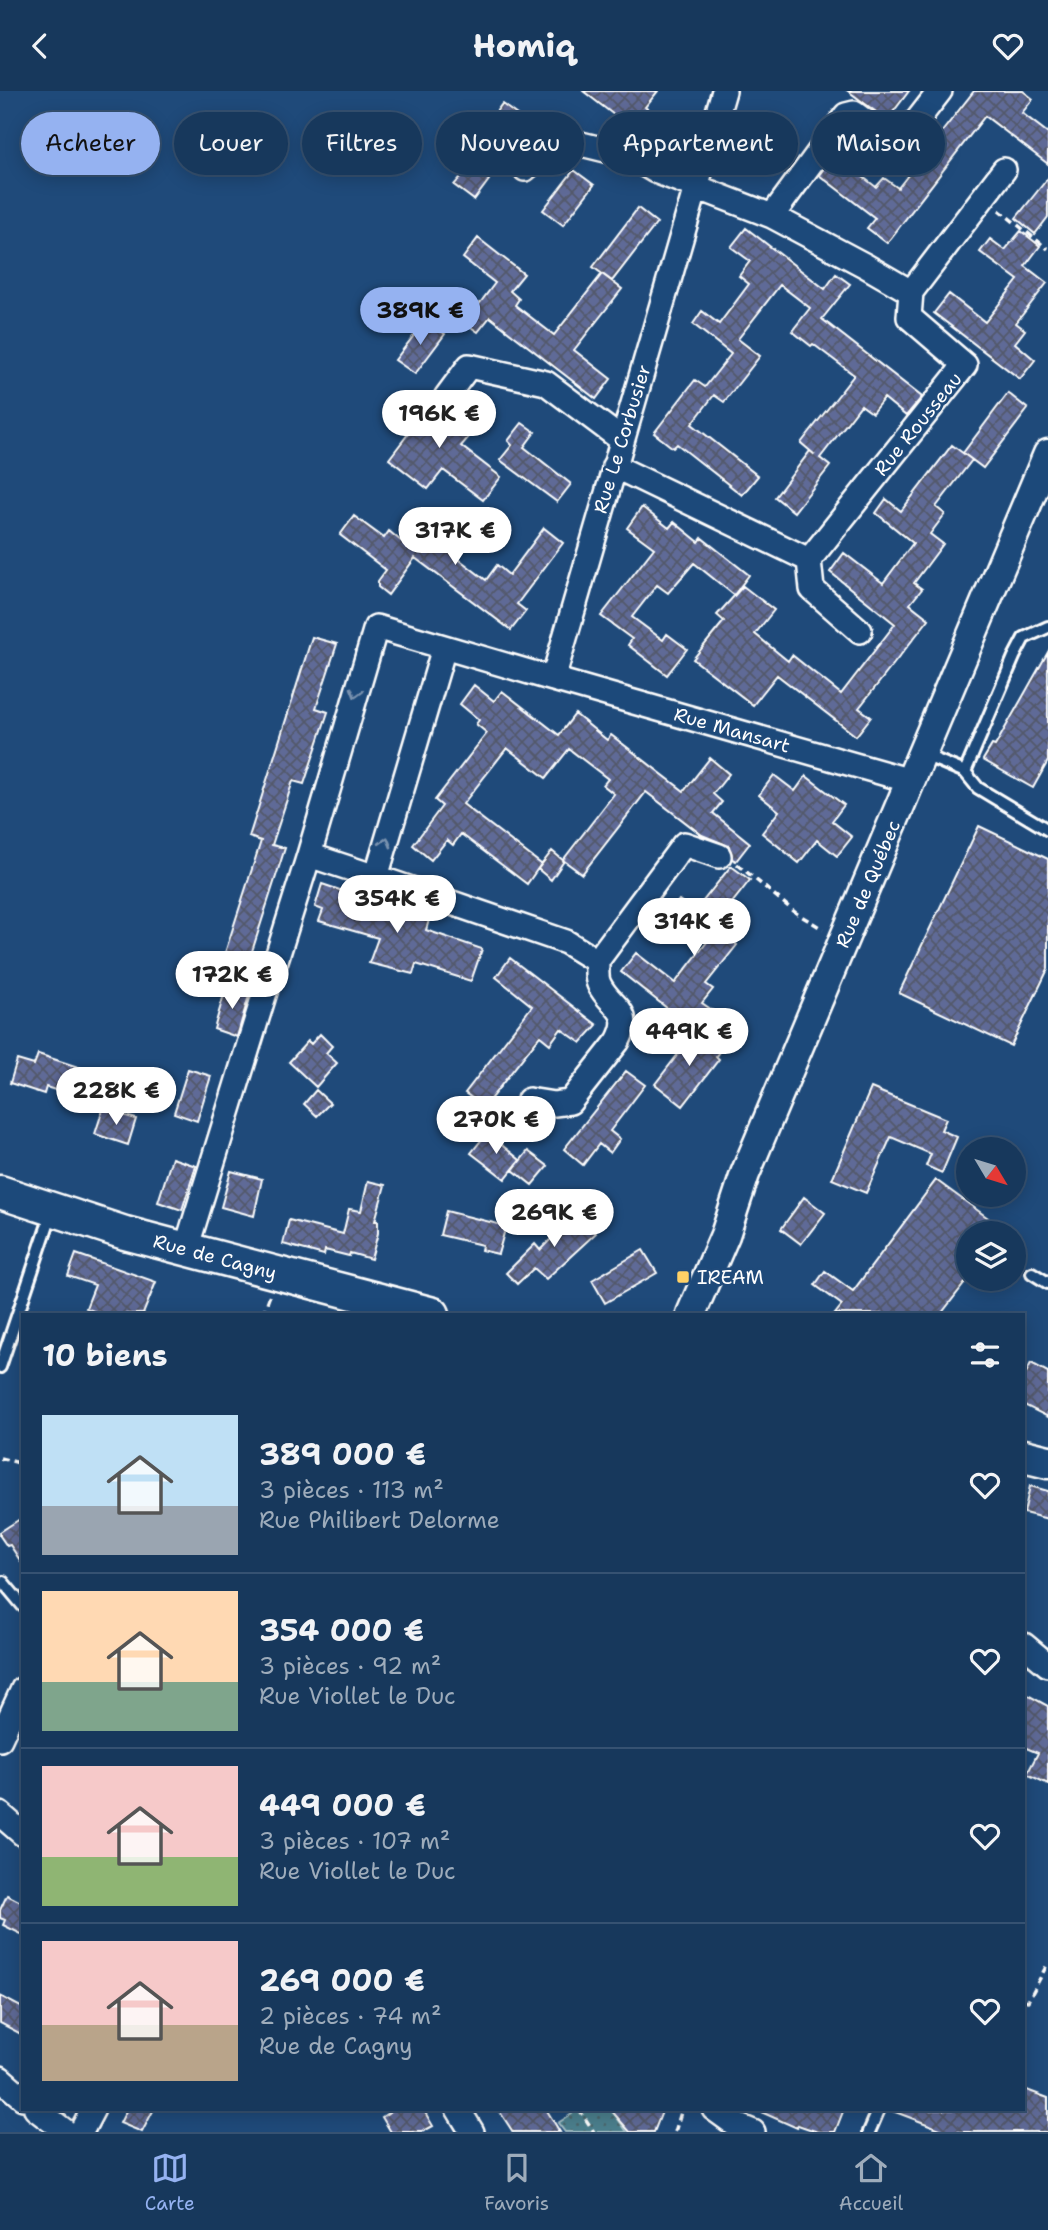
<!DOCTYPE html>
<html lang="fr">
<meta charset="utf-8">
<style>
:root{--surface:#17385c;--page:#203f62;--text:#f1f3f6;--muted:#9eacbb;--line:#365272;--accent:#95b2f1}
body{margin:0;font-family:"Shantell Sans",sans-serif;background:var(--page);color:var(--text);height:100vh;display:flex;flex-direction:column;font-size:26px;white-space:nowrap}
*{box-sizing:border-box;margin:0}
p{font-size:23px;color:var(--muted)}
.icon{flex:none;width:38px;height:38px;fill:none;stroke:currentColor;stroke-width:2;stroke-linecap:round;stroke-linejoin:round}
.map{position:relative;flex:1;overflow:hidden}
.panel{position:absolute;left:21px;top:1222px;width:1004px;height:798px;display:flex;flex-direction:column;background:var(--surface);border-radius:0px;box-shadow:0 4px 18px #0003,0 0 0 2px var(--line)}
.panel>*{flex:none}
.banner{position:absolute;left:21px;top:21px;width:1006px;height:63px;display:flex;gap:14px}
.needle{width:46px;rotate:128deg}
.fabs{position:absolute;left:956px;top:1046px;display:grid;gap:14px}
.fabs a{display:grid;place-items:center;width:70px;height:70px;border-radius:50%;background:var(--surface);box-shadow:0 4px 18px #0003,0 0 0 2px var(--line);font-size:35px}
.price{position:absolute;translate:-50% -60px;padding:0 16px;border-radius:24px;background:#fff;color:#222;font-size:23px;line-height:46px;filter:drop-shadow(0 2px 4px #0008)}
.price::after{content:'';position:absolute;left:50%;top:42px;width:21px;height:16px;margin-left:-10px;background:inherit;clip-path:polygon(0 0,100% 0,50% 100%)}
.price.current{background:var(--accent);color:#111}
ul{padding:0;list-style:none}
li{display:flex;align-items:center;gap:21px;height:175px;padding:0 21px}
li+li{border-top:2px solid var(--line)}
li span{display:grid;place-items:center;flex:none;width:196px;height:140px;border-radius:0px;color:#555}
li>.icon{margin-inline-start:auto}
span .icon{width:84px;height:84px;fill:#fffc;stroke-width:1}
li b{font-size:30px}
h2{display:flex;justify-content:space-between;align-items:center;height:84px;padding:0 21px;font-size:30px}
.chip{padding:0 24px;border-radius:32px;background:var(--surface);box-shadow:0 4px 18px #0003,0 0 0 2px var(--line);font-size:24px;line-height:63px}
.chip.current{background:var(--accent);color:#111}
header{display:flex;justify-content:space-between;align-items:center;height:91px;padding:0 21px;background:var(--surface);font-size:32px;font-weight:700}
.tabs{display:flex;justify-content:space-around;align-items:center;height:98px;border-top:2px solid var(--line);background:var(--surface);font-size:19px;color:var(--muted)}
.tabs a{display:grid;justify-items:center;gap:4px}
.tabs .current{color:var(--accent)}
.map>svg:first-child{display:block}
.park{fill:url(#park-dots);stroke:#a5bfc6;stroke-width:2}
.building{fill:url(#building-cross-hatch);stroke:#fff;stroke-width:2}
.lines{fill:none;stroke-linecap:round;stroke-linejoin:round}
.service-casing{stroke:#fff;stroke-width:16}
.minor-casing{stroke:#fff;stroke-width:28}
.tertiary-casing{stroke:#fff;stroke-width:33}
.secondary-casing{stroke:#fff;stroke-width:37}
.path{stroke:#fff;stroke-width:3.5;stroke-dasharray:7 5;stroke-linecap:butt}
.service{stroke:#1f4a7a;stroke-width:10}
.minor{stroke:#1f4a7a;stroke-width:23}
.tertiary{stroke:#1f4a7a;stroke-width:28}
.secondary{stroke:#1f4a7a;stroke-width:32}
.oneway{stroke:#7992af}
.poi-dot{fill:#ffd166;stroke:#1f4a7a;stroke-width:2.5}
.labels{text-anchor:middle;dominant-baseline:central;stroke-width:5;stroke-linejoin:round;paint-order:stroke}
.street-label{font-size:19px;fill:#fff;stroke:#1f4a7a}
.poi-label{font-size:19px;fill:#fff;stroke:#1f4a7a;text-anchor:start}
</style>
<header><svg class="icon" aria-label="back" viewBox="0 0 24 24"><path d="M15 5l-7 7 7 7"/></svg>Homiq<svg class="icon" aria-label="heart" viewBox="0 0 24 24"><path d="M12 20l-8-8c-3-5 5-10 8-4 3-6 11-1 8 4z"/></svg></header>
<div class="map">
<svg width="1048" height="2041" viewBox="0 0 1048 2041">
<defs>
<pattern id="park-dots" width="8" height="8" patternUnits="userSpaceOnUse" patternTransform="scale(1.75)"><rect width="8" height="8" fill="#4b7f8d"/><path d="M2 2h.1M6 6h.1" fill="none" stroke="#4c666c" stroke-width="1.8" stroke-linecap="round"/></pattern>
<pattern id="building-cross-hatch" width="8" height="8" patternUnits="userSpaceOnUse" patternTransform="scale(1.75)"><rect width="8" height="8" fill="#5e6b97"/><path d="M0 0l8 8M0 8l8-8" fill="none" stroke="#53586a"/></pattern>
</defs>
<rect width="100%" height="100%" fill="#1f4a7a"/>
<filter id="ink" filterUnits="userSpaceOnUse"><feTurbulence type="fractalNoise" baseFrequency=".0143" numOctaves="2"/><feDisplacementMap in="SourceGraphic" scale="14" xChannelSelector="R" yChannelSelector="G"/><feConvolveMatrix kernelMatrix="1 2 1 2 8 2 1 2 1" color-interpolation-filters="sRGB"/></filter>
<g filter="url(#ink)">
<path class="park" d="M569 2018H611L627 2041H565L558 2032 572 2023Z"/>
<path class="building" d="M583 0H658L645 16 682 45 679 49 684 52 674 65 670 62 667 65Z
M848 0H909L887 29Z
M974 0H1023L1033 8 1022 22 1048 42V73L985 25 887 152 867 137 875 127 819 84 834 64 876 96 884 87 898 97Z
M502 13 521 27 480 81 461 67Z
M470 75 489 89 474 109 454 94Z
M574 79 594 94 563 134 543 119Z
M1048 87V126L1035 143 1016 127Z
M638 117 657 132 612 190 593 176Z
M746 137 825 198 836 183 850 193 822 228 922 306 906 325 884 307 872 322 861 314 820 367 830 375 794 421 775 406 810 360 815 364 801 352 854 284 813 253 811 255 792 240 810 217 780 194 738 248 760 265 724 311 714 304 692 333 758 385 742 404 677 353 673 357 654 342 695 289 705 296 731 263 693 233 702 220 719 233 749 193 739 185 750 170 731 156Z
M1021 140 1040 155 1025 175 1047 192 1016 232 1025 239 1015 252 1035 269 1020 288 934 222 949 203 985 231 1018 189 980 161 990 148 1005 159Z
M478 147 524 183 510 200 519 208 515 214 554 244 602 183 622 198 574 259 611 288 596 308 490 226 478 241 465 232 495 192 463 167Z
M426 229 445 243 415 283 395 269Z
M1008 302 1028 318 983 377 963 362Z
M404 309 423 324 433 310 438 318 447 320 474 340 461 355 501 386 483 409 443 379 428 398 389 368 408 343 389 328Z
M522 332 535 341 524 356 571 393 557 411 500 369 512 354 508 350Z
M952 354 972 369 936 416 945 423 930 443 943 453 914 492 922 498 910 513 929 528 859 617 871 626 856 645 777 584 753 614 693 568 724 530 717 524 743 495 774 519 755 543 788 570 792 564 841 603 895 533 830 481 844 462 883 492 913 452 876 422 886 408 901 420Z
M642 416 669 437 674 431 699 451 702 447 749 484 734 504 694 472 668 502 657 494 632 526 663 549 667 543 687 558 667 584 628 554 632 548 601 525 654 457 627 437Z
M354 425 384 447 389 440 401 450 412 432 486 489 497 474 509 484 544 437 563 452 517 513 526 520 511 539 415 467 388 504 378 496V490L386 479 340 444Z
M312 546 337 553 316 617 328 621 304 693 293 690 272 754 285 757 247 876 223 868 261 750 249 746Z
M1048 561V670L1033 697 983 669 992 654 995 655Z
M474 594 494 610 502 600 559 644 575 623 607 649 611 644 684 700 710 667 729 683 713 703 722 711 713 722 750 752 736 770 732 768 729 755 702 744 646 701 582 783 563 769 614 703 603 694 608 688 569 658 546 687 507 657 463 713 541 773 527 793 461 743 453 754 447 749 431 769 413 754 442 715 435 709 487 642 476 633 479 629 460 613Z
M774 684 795 700 806 685 844 714 832 730 852 746 837 765 817 749 799 772 762 742 779 720 759 704Z
M979 735 1048 768V878L1011 955 899 902Z
M552 760 564 770 551 789 538 778Z
M731 775 750 789 714 835 737 854 706 893 713 898 702 912 722 926 705 947 621 881 636 862 675 892 707 851 669 822 679 809 695 820Z
M322 793 429 829 426 839 482 858 471 890 416 873 413 883 369 872 378 847 319 830 323 819 315 816Z
M510 867 597 934 581 952 561 938 550 953 540 945 484 1016 465 1002 532 915 496 886Z
M227 893 250 901 237 946 214 938Z
M696 940 721 958 716 965 719 968 683 1015 655 993Z
M320 943 332 955 326 962 337 972 316 996 289 971 308 950 311 953Z
M38 963 84 978 74 1005 46 996 44 1003 10 992 17 969 34 974Z
M188 978 211 985 197 1030 174 1022Z
M626 980 645 994 610 1040 620 1048 610 1062 599 1053 583 1074 564 1058Z
M871 997 946 1028 941 1039 957 1046 942 1082 926 1075 931 1063 891 1046 866 1102 832 1088Z
M316 999 330 1012 317 1025 304 1013Z
M103 1018 136 1028 128 1054 95 1043Z
M487 1042 520 1069 505 1088 471 1062Z
M528 1060 548 1075 532 1094 513 1079Z
M172 1067 196 1075 182 1119 158 1111Z
M231 1080 262 1088 254 1125 221 1116Z
M936 1089 1010 1143H968V1188L941 1223H835L842 1214 815 1194 825 1180 853 1200Z
M368 1090 385 1094 375 1130H378V1142L371 1168 350 1162 349 1165 325 1159 324 1164 283 1153 289 1129 343 1143 349 1118 361 1120Z
M804 1106 825 1122 801 1153 781 1138Z
M574 1117 596 1142 546 1188 534 1177 517 1193 506 1182 535 1153 540 1159 566 1133 562 1129Z
M446 1120 506 1135 498 1163 481 1159 482 1154 440 1144Z
M643 1159 657 1182 605 1212 592 1189Z
M76 1163 156 1191 143 1223H101L86 1217 95 1194 68 1185Z
M1031 1272 1048 1281V1326L1024 1314V1286Z
M1030 1395 1048 1400V1428L1024 1422Z
M23 1426V1474L10 1454 7 1455 0 1445V1441Z
M1024 1602 1048 1615V1693L1027 1683 1038 1662 1024 1656Z
M7 1804 23 1812V1844L3 1834 5 1829 0 1827V1819Z
M0 1905 23 1917V1944L0 1932Z
M1024 1998 1048 2007V2041H948L890 2019 1024 2018Z
M127 2018H154L142 2041 120 2032Z
M394 2018H423L433 2035 422 2041H391L382 2026Z
M498 2018H546L560 2041H513Z
M610 2018H663L654 2041H630Z
M759 2018H844L835 2041H818L798 2034 797 2037 759 2020Z"/>
<g class="lines">
<g class="service-casing">
<path id="service" d="M922 663 965 681 978 697 1048 739
M965 681 1014 566 1024 547 1048 536
M1032 1182 1048 1192
M0 1276 52 1121
M3 1491 23 1515
M869 2041 879 2018"/>
</g>
<g class="minor-casing">
<path id="minor" d="M525 78 551 56 573 51 630 65 655 80 772 125 866 175 911 201 909 226 965 274 809 469 614 375
M772 125 846 24 854 22 892 50 902 49 940 0
M911 201 1004 79
M446 306 469 275 546 292 622 349
M809 469 812 498 860 540
M444 557 376 786 309 764 376 536 553 588 724 0
M553 588 911 690
M376 786 566 851 597 870 684 753 719 765
M272 882 309 764
M529 1009 554 1013 570 1011 618 950C635 918 610 917 599 893 596 887 597 877 597 870
M186 1158 266 898
M1024 1554 1048 1574
M0 1648 23 1598
M0 1723 23 1743
M0 1987 23 2007
M36 2018 66 2041
M458 2018 472 2041
M714 2018 736 2034 753 2041
M81 2041 93 2018"/>
</g>
<g class="tertiary-casing">
<path id="tertiary" d="M691 1223 725 1144 745 1083 1048 363"/>
</g>
<g class="secondary-casing">
<path id="secondary" d="M0 1101 125 1142 433 1223
M1024 1365 1048 1371"/>
</g>
<path class="path" d="M999 119 1048 158
M737 773 796 822 823 838
M263 1223 270 1204
M0 1367 23 1373
M1024 1909 1028 1910 1048 1872
M579 2018 594 2041
M675 2041 682 2018"/>
<use href="#service" class="service"/>
<use href="#minor" class="minor"/>
<use href="#tertiary" class="tertiary"/>
<use href="#secondary" class="secondary"/>
</g>
<defs><path id="oneway-chevron" d="M-2-3.5L2.5 0L-2 3.5" fill="none" stroke-width="1.6" stroke-linecap="round" stroke-linejoin="round" transform="scale(1.75)"/></defs>
<g class="oneway">
<use href="#oneway-chevron" transform="translate(356 602) rotate(106)"/>
<use href="#oneway-chevron" transform="translate(386 751) rotate(-74)"/>
</g>
</g>
<rect class="poi-dot" x="676" y="1179" width="14" height="14" rx="3.5"/>
<g class="labels">
<g class="street-label">
<text transform="translate(918 333) rotate(-51)">Rue Rousseau</text>
<text transform="translate(622 348) rotate(-73)">Rue Le Corbusier</text>
<text transform="translate(732 639) rotate(16)">Rue Mansart</text>
<text transform="translate(868 793) rotate(-67)">Rue de Québec</text>
<text transform="translate(215 1166) rotate(15)">Rue de Cagny</text>
</g>
<g class="poi-label">
<text x="697" y="1186">IREAM</text>
</g>
</g>
</svg>
<div class="fabs">
<a><svg class="needle" viewBox="-14 -14 28 28"><path d="M0-13l5 13h-10z" fill="#e53935"/><path d="M0 13l5-13h-10z" fill="#9eacbb"/></svg></a>
<a><svg class="icon" aria-label="layers" viewBox="0 0 24 24"><path d="M12 4l9 5-9 5-9-5zM3 14l9 5 9-5"/></svg></a>
</div>
<b class="price current" style="left:420px;top:256px">389K €</b>
<b class="price" style="left:439px;top:359px">196K €</b>
<b class="price" style="left:455px;top:476px">317K €</b>
<b class="price" style="left:397px;top:844px">354K €</b>
<b class="price" style="left:694px;top:867px">314K €</b>
<b class="price" style="left:232px;top:920px">172K €</b>
<b class="price" style="left:689px;top:977px">449K €</b>
<b class="price" style="left:116px;top:1036px">228K €</b>
<b class="price" style="left:496px;top:1065px">270K €</b>
<b class="price" style="left:554px;top:1158px">269K €</b>
<div class="banner">
<a class="chip current">Acheter</a>
<a class="chip">Louer</a>
<a class="chip">Filtres</a>
<a class="chip">Nouveau</a>
<a class="chip">Appartement</a>
<a class="chip">Maison</a>
</div>
<section class="panel">
<h2>10 biens<svg class="icon" aria-label="filters" viewBox="0 0 24 24"><path d="M4 7h16M4 17h16"/><circle cx="9" cy="7" r="2"/><circle cx="15" cy="17" r="2"/></svg></h2>
<ul>
<li><span style="background:linear-gradient(#bfe0f5 65%,#9aa5b1 0)"><svg class="icon" aria-label="home" viewBox="0 0 24 24"><path d="M3 11l9-7 9 7M6 9v11h12V9"/></svg></span><div><b>389 000 €</b><p>3 pièces · 113 m²</p><p>Rue Philibert Delorme</p></div><svg class="icon" aria-label="heart" viewBox="0 0 24 24"><path d="M12 20l-8-8c-3-5 5-10 8-4 3-6 11-1 8 4z"/></svg></li>
<li><span style="background:linear-gradient(#ffd9b3 65%,#7fa58c 0)"><svg class="icon" aria-label="home" viewBox="0 0 24 24"><path d="M3 11l9-7 9 7M6 9v11h12V9"/></svg></span><div><b>354 000 €</b><p>3 pièces · 92 m²</p><p>Rue Viollet le Duc</p></div><svg class="icon" aria-label="heart" viewBox="0 0 24 24"><path d="M12 20l-8-8c-3-5 5-10 8-4 3-6 11-1 8 4z"/></svg></li>
<li><span style="background:linear-gradient(#f6c9c9 65%,#8fb573 0)"><svg class="icon" aria-label="home" viewBox="0 0 24 24"><path d="M3 11l9-7 9 7M6 9v11h12V9"/></svg></span><div><b>449 000 €</b><p>3 pièces · 107 m²</p><p>Rue Viollet le Duc</p></div><svg class="icon" aria-label="heart" viewBox="0 0 24 24"><path d="M12 20l-8-8c-3-5 5-10 8-4 3-6 11-1 8 4z"/></svg></li>
<li><span style="background:linear-gradient(#f6c9c9 60%,#b9a48a 0)"><svg class="icon" aria-label="home" viewBox="0 0 24 24"><path d="M3 11l9-7 9 7M6 9v11h12V9"/></svg></span><div><b>269 000 €</b><p>2 pièces · 74 m²</p><p>Rue de Cagny</p></div><svg class="icon" aria-label="heart" viewBox="0 0 24 24"><path d="M12 20l-8-8c-3-5 5-10 8-4 3-6 11-1 8 4z"/></svg></li>
</ul>
</section>
</div>
<nav class="tabs">
<a class="current"><svg class="icon" aria-label="map" viewBox="0 0 24 24"><path d="M3 6l6-2 6 2 6-2v14l-6 2-6-2-6 2zM9 4v14M15 6v14"/></svg>Carte</a>
<a><svg class="icon" aria-label="saved" viewBox="0 0 24 24"><path d="M7 4h10v16l-5-4-5 4z"/></svg>Favoris</a>
<a><svg class="icon" aria-label="home" viewBox="0 0 24 24"><path d="M3 11l9-7 9 7M6 9v11h12V9"/></svg>Accueil</a>
</nav>
